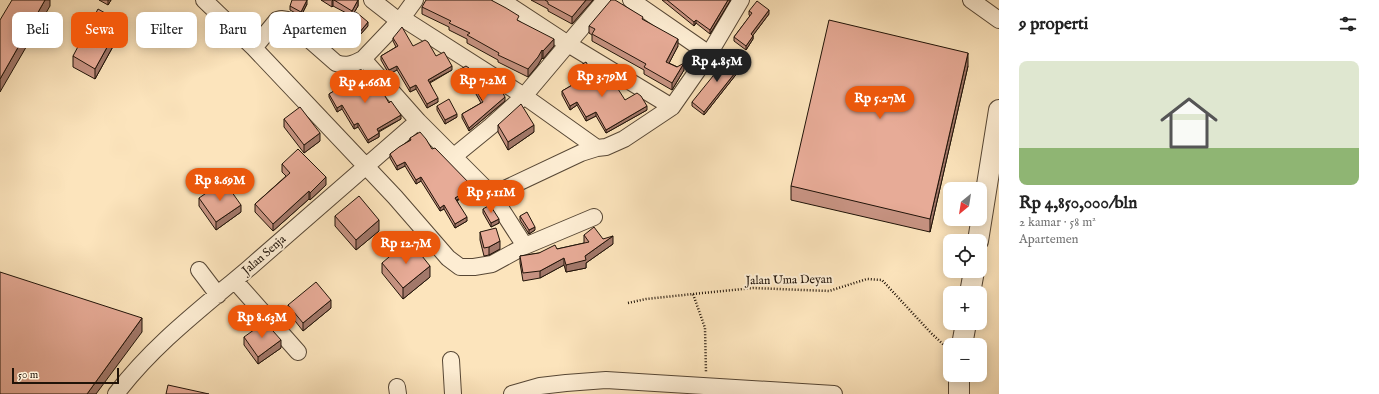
<!DOCTYPE html>
<html lang="id">
<meta charset="utf-8">
<style>
:root{--surface:#fff;--page:#f2f2f2;--text:#222;--muted:#767676;--accent:#ea580c}
body{margin:0;font-family:"IM FELL English",serif;background:var(--page);color:var(--text);height:100vh;display:flex;flex-direction:column;font-size:15px;white-space:nowrap}
*{box-sizing:border-box;margin:0}
p{font-size:13px;color:var(--muted)}
.icon{flex:none;width:22px;height:22px;fill:none;stroke:currentColor;stroke-width:2;stroke-linecap:round;stroke-linejoin:round}
.map{position:relative;flex:1;overflow:hidden}
.details{display:flex;flex-direction:column;background:var(--surface);width:380px}
.details>*{flex:none}
.guide{position:absolute;left:12px;top:12px;width:380px;height:36px;display:flex;gap:8px}
.needle{width:26px;rotate:210deg}
.fabs{position:absolute;left:943px;top:182px;display:grid;gap:8px}
.fabs a{display:grid;place-items:center;width:44px;height:44px;border-radius:8px;background:var(--surface);box-shadow:0 2px 10px #0003;font-size:20px}
.scale{position:absolute;left:12px;bottom:10px;width:107px;box-sizing:border-box;padding-left:4px;border:2px solid #201308;border-top:0;font-size:11px;line-height:14px;white-space:nowrap;color:#201308;-webkit-text-stroke:3px #fdedd3;paint-order:stroke}
.price{position:absolute;translate:-50% -34px;padding:0 9px;border-radius:14px;background:var(--accent);color:#fff;font-size:13px;line-height:26px;filter:drop-shadow(0 1px 2px #0008)}
.price::after{content:'';position:absolute;left:50%;top:24px;width:12px;height:9px;margin-left:-6px;background:inherit;clip-path:polygon(0 0,100% 0,50% 100%)}
.price.selected{background:#222;color:#fff}
ul{padding:0;list-style:none}
li{display:grid;align-content:center;gap:8px;height:212px;padding:0 20px}
li span{display:grid;place-items:center;height:124px;border-radius:8px;color:#555}
li>.icon{margin-inline-start:auto}
span .icon{width:72px;height:72px;fill:#fffc;stroke-width:1}
li b{font-size:17px}
h2{display:flex;justify-content:space-between;align-items:center;height:48px;padding:0 20px;font-size:17px}
.tag{padding:0 14px;border-radius:8px;background:var(--surface);box-shadow:0 2px 10px #0003;font-size:14px;line-height:36px}
.tag.selected{background:var(--accent);color:#fff}
main{display:flex;flex:1;min-height:0}
.map>svg:first-child{display:block}
.lines{fill:none;stroke-linecap:round;stroke-linejoin:round}
.minor-casing{stroke:#574735;stroke-width:18}
.tertiary-casing{stroke:#574735;stroke-width:22}
.path{stroke:#201308;stroke-width:2.5;stroke-dasharray:1 2;stroke-linecap:butt}
.minor{stroke:#fdedd3;stroke-width:16}
.tertiary{stroke:#fdedd3;stroke-width:20}
.wall{fill:#c79382;stroke:#201308}
.shaded-wall{fill:#a2786a;stroke:#201308}
.building{fill:#e7ab97;stroke:#201308}
.labels{text-anchor:middle;dominant-baseline:central;stroke-width:4;stroke-linejoin:round;paint-order:stroke}
.street-label{font-size:12px;fill:#201308;stroke:#fdedd3}
</style>
<main>
<div class="map">
<svg width="999" height="394" viewBox="0 0 999 394">
<rect width="100%" height="100%" fill="#fce4bc"/>
<filter id="stains"><feTurbulence type="fractalNoise" baseFrequency=".005" numOctaves="4"/><feColorMatrix values="0 0 0 0 .2 0 0 0 0 .09 0 0 0 0 .02 0 0 0 .5 -.17"/></filter>
<radialGradient id="worn" r=".72"><stop offset=".6" stop-color="#630" stop-opacity="0"/><stop offset="1" stop-color="#630" stop-opacity=".3"/></radialGradient>
<g class="lines">
<g class="minor-casing">
<path id="minor" d="M204 0 254 48 277 20 281 19 287 20 336 63C347 67 353 64 363 59L418 121 492 195 525 246
M372 0 399 21
M501 0 568 44 672 107
M631 0 709 54
M971 0 999 20
M402 18 524 96 605 0
M254 48 395 197 448 258 460 267H474L492 264 525 246 594 217
M363 59 402 18 415 0
M453 157 491 126 524 96 597 148 606 147 624 139 672 107 709 54 741 0
M492 195 581 153 597 148
M199 270 218 295
M235 281 298 352
M451 360 453 394
M397 387 398 394
M116 394C153 345 202 308 248 269 305 220 361 170 418 121
M512 394 540 386 566 383 606 380 834 394"/>
</g>
<g class="tertiary-casing">
<path id="tertiary" d="M978 241 999 110
M970 293 974 271
M962 345 966 323
M959 394V375"/>
</g>
<path class="path" d="M693 294 753 288 829 291 867 279 882 280 931 333 945 346
M628 303 646 299 693 294 705 328 706 372"/>
<use href="#minor" class="minor"/>
<use href="#tertiary" class="tertiary"/>
</g>
<path class="wall" d="M99 0H111L108 5Z
M321 0H358V6L352 16 333 6 332 7Z
M531 0H593L572 24 548 11V9Z
M662 0H730V1L710 34 696 23 694 26Z
M307 4 301 16 290 10V6Z
M422 7 519 21 554 46 543 59 542 58 538 65 528 77 498 62V60L467 43V39L449 30V27L422 14Z
M749 11 769 14 753 35V39L746 50 734 41V37L750 16 749 15Z
M643 20 678 46 669 63 684 70 672 90 644 74V70L592 41V35L589 33V26Z
M347 22 368 26 359 36 347 26Z
M121 32 95 79 73 67V56Z
M393 38 436 56 452 70 430 83 438 102 427 108 416 89 410 92 397 70 389 74 381 60V56L396 47 393 41Z
M968 66 930 232 791 200V186Z
M742 67 704 115 692 106V102Z
M574 69 596 79 625 100 647 110 606 133 596 116 586 121 577 105 570 110 562 95V91L579 81 574 72Z
M455 72 475 81 505 101 469 131 462 118V114L481 103 472 87V86L464 90 455 76Z
M352 77 373 86 389 103 401 119 379 132V137L368 143 358 127 354 129 342 109 337 112 329 97V94L352 80Z
M437 106 457 117 445 124 437 110Z
M284 119 320 141 304 153 284 127Z
M498 125 534 132 508 150 498 132Z
M410 138 432 149 473 191 457 201 467 221 455 228 444 209 440 211 421 181 416 184 405 166 397 170 390 158V154L410 140Z
M282 164 326 185 310 200 309 199 273 231 255 212V204L286 176 282 172Z
M199 198 241 212 216 230 199 206Z
M483 209 499 223 491 227 483 213Z
M335 216 379 231 356 250 335 226Z
M520 216 535 230 529 234 520 220Z
M480 232 500 249 489 255 484 256 480 240Z
M584 235 603 239 613 244 586 263V268L566 272 564 265 540 278 523 281 520 263V256L539 253 584 243Z
M382 263 430 277 403 299 382 273Z
M288 305 331 308 303 331 288 312Z
M244 337 281 348 258 364 244 345Z"/>
<path class="shaded-wall" d="M45 0H50V6L0 92V79Z
M108 0H111L108 5Z
M307 0V4L301 16V12Z
M333 0V6L332 7V1Z
M358 0V6L352 16V11Z
M586 0H593L572 24V17Z
M728 0H730V1L710 34V30Z
M769 10V14L751 38V34Z
M696 20V23L694 26V22Z
M121 22V32L95 79V69Z
M368 22V26L359 36V33Z
M753 36V39L746 50V46Z
M554 39V46L543 59V51Z
M678 39V46L666 69V62Z
M542 50V58L538 65 528 77V69Z
M968 53V66L930 232V219Z
M684 63V70L672 90V83Z
M742 64V67L704 115V112Z
M397 66V70L389 74V70Z
M452 66V70L428 83V80Z
M475 80V83H472V86L464 90V86Z
M416 85V89L410 92V88Z
M505 97V101L469 131V128Z
M438 98V102L427 108V104Z
M577 102V105L570 110V106Z
M342 105V109L337 112V108Z
M647 106V110L606 133V130Z
M596 112V116L586 121V117Z
M457 114V117L445 124V120Z
M401 115V119L377 132V129Z
M358 123V127L354 129V125Z
M534 125V132L508 150V142Z
M320 133V141L304 153V145Z
M379 133V137L368 143V140Z
M405 162V166L397 170V166Z
M326 177V185L310 200V193Z
M421 177V181L416 184V180Z
M473 187V191L455 201V198Z
M309 191V199L273 231V224Z
M241 205V212L216 230V222Z
M444 205V209L440 211V208Z
M467 217V221L455 228V224Z
M499 219V223L491 227V223Z
M379 220V231L356 250V240Z
M535 227V230L529 234V230Z
M613 236V244L586 263V268L566 272V265L585 256Z
M500 241V249L489 255V247Z
M564 258V265L540 278V271Z
M430 266V277L403 299V288Z
M331 300V308L303 331V323Z
M142 318V332L96 394H87Z
M281 340V348L258 364V357Z"/>
<path class="building" d="M12 0H45L0 79V20Z
M292 0H307L301 12 290 6Z
M334 0H358L352 11Z
M426 0H491L506 8 519 16 517 20 554 39 543 51 542 50 538 57 528 69 498 55 499 53 467 35 470 33 449 23 451 21 422 7Z
M545 0H586L572 17 548 4V2Z
M611 0H615L643 17 642 19 678 39 666 62 677 67 684 63 672 83 644 67 646 64 592 34 595 29 589 26Z
M667 0H728L710 30 696 20 694 22Z
M757 1 769 10 751 34 753 36 746 46 734 37 752 13 749 11Z
M98 9 121 22 95 69 73 56Z
M356 12 368 22 359 33 347 22Z
M829 20 968 53 930 219 791 186Z
M402 27 413 46 425 40 428 42 436 56 444 52 452 66 428 80 438 98 427 104 416 85 410 88 397 66 389 70 381 56 398 46 393 38Z
M730 55 742 64 704 112 692 102Z
M586 62 596 79 605 74 611 78 625 100 637 93 641 96 647 106 606 130 596 112 586 117 577 102 570 106 562 91 581 80 574 69Z
M466 66 469 68 475 80 464 86 455 72Z
M364 70 373 86 376 85 382 91 389 103 391 101 401 115 377 129 379 133 368 140 358 123 354 125 342 105 337 108 329 94 354 79 352 77Z
M483 77 493 92 500 88 505 97 469 128 462 114 483 102 472 83Z
M449 99 457 114 445 120 437 106Z
M521 104 534 125 508 142 498 125Z
M300 107 320 133 304 145 284 119Z
M420 132 426 139 432 149 435 148 473 187 455 198 467 217 455 224 444 205 440 208 421 177 416 180 405 162 397 166 390 154 399 147 411 140 410 138Z
M298 149 326 177 310 193 309 191 273 224 255 204 290 173 282 164Z
M224 181 241 205 216 222 199 198Z
M359 196 379 220 356 240 335 216Z
M490 205 499 219 491 223 483 209Z
M527 212 535 227 529 230 520 216Z
M594 227 603 239 613 236 585 256 586 260 566 265 564 258 540 271 523 273 520 256 539 253 555 245 557 249 589 242 584 235Z
M496 228 500 241 489 247 484 248 480 232Z
M414 246 430 266 403 288 382 263 396 251Z
M0 272 142 318 87 394H0Z
M316 282 331 300 303 323 288 305Z
M265 322 281 340 258 357 244 337Z
M168 385 209 394H166Z"/>
<g class="labels">
<g class="street-label">
<text transform="translate(264 255) rotate(-41)">Jalan Senja</text>
<text transform="translate(789 280) rotate(-1)">Jalan Uma Deyan</text>
</g>
</g>
<rect width="100%" height="100%" filter="url(#stains)"/>
<rect width="100%" height="100%" fill="url(#worn)"/>
</svg>
<div class="fabs">
<a><svg class="needle" viewBox="-14 -14 28 28"><path d="M0-13l5 13h-10z" fill="#e53935"/><path d="M0 13l5-13h-10z" fill="#767676"/></svg></a>
<a><svg class="icon" aria-label="locate" viewBox="0 0 24 24"><circle cx="12" cy="12" r="6"/><path d="M12 2v4M12 18v4M2 12h4M18 12h4"/></svg></a>
<a>+</a>
<a>−</a>
</div>
<div class="scale">50 m</div>
<b class="price selected" style="left:717px;top:83px">Rp 4.85M</b>
<b class="price" style="left:602px;top:98px">Rp 3.79M</b>
<b class="price" style="left:483px;top:102px">Rp 7.2M</b>
<b class="price" style="left:365px;top:104px">Rp 4.66M</b>
<b class="price" style="left:880px;top:120px">Rp 5.27M</b>
<b class="price" style="left:220px;top:202px">Rp 8.69M</b>
<b class="price" style="left:491px;top:214px">Rp 5.11M</b>
<b class="price" style="left:406px;top:265px">Rp 12.7M</b>
<b class="price" style="left:262px;top:339px">Rp 8.63M</b>
<div class="guide">
<a class="tag">Beli</a>
<a class="tag selected">Sewa</a>
<a class="tag">Filter</a>
<a class="tag">Baru</a>
<a class="tag">Apartemen</a>
</div>
</div>
<section class="details">
<h2>9 properti<svg class="icon" aria-label="filters" viewBox="0 0 24 24"><path d="M4 7h16M4 17h16"/><circle cx="9" cy="7" r="2"/><circle cx="15" cy="17" r="2"/></svg></h2>
<ul>
<li><span style="background:linear-gradient(#dfe7d0 70%,#8fb573 0)"><svg class="icon" aria-label="home" viewBox="0 0 24 24"><path d="M3 11l9-7 9 7M6 9v11h12V9"/></svg></span><div><b>Rp 4,850,000/bln</b><p>2 kamar · 58 m²</p><p>Apartemen</p></div></li>
</ul>
</section>
</main>
